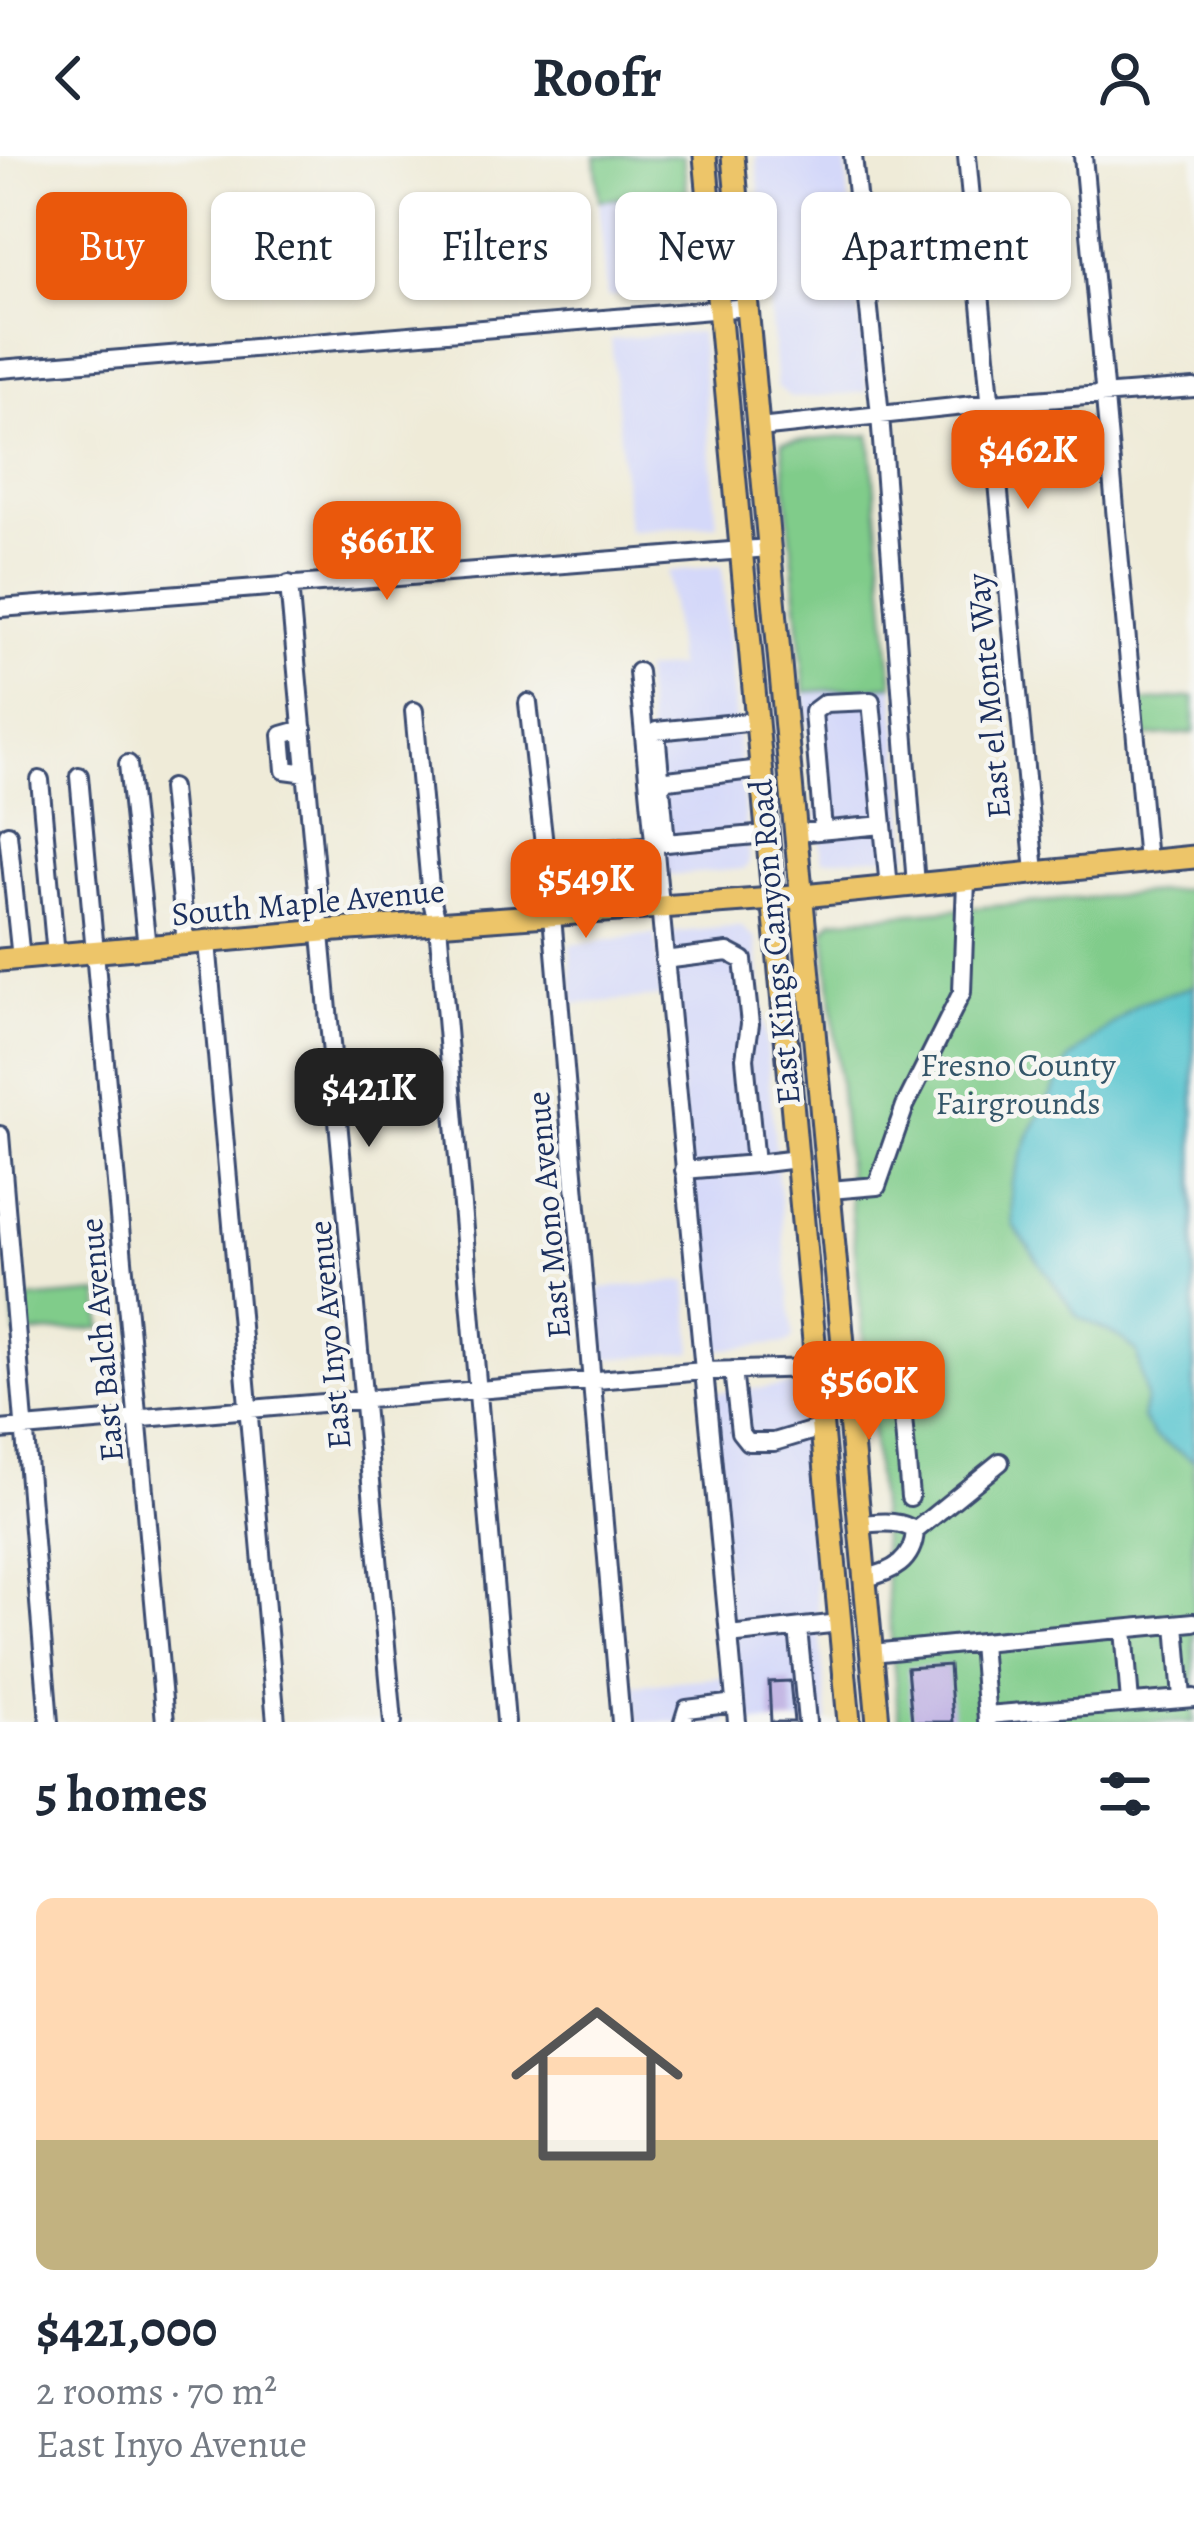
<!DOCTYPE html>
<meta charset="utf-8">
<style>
:root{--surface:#fff;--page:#f6f6f7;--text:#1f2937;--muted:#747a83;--accent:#ea580c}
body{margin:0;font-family:Alegreya,serif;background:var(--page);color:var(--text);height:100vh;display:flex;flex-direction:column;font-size:45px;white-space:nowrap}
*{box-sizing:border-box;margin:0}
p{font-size:39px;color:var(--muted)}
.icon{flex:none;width:66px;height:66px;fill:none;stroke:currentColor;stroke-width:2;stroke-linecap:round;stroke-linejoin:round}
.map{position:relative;height:1566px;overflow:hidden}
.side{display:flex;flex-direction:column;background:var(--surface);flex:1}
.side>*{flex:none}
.hud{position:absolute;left:36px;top:36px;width:1122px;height:108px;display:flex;gap:24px}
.price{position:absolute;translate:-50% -102px;padding:0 27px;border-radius:24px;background:var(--accent);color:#fff;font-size:39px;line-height:78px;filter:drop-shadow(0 3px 6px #0008)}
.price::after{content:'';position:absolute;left:50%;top:72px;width:36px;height:27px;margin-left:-18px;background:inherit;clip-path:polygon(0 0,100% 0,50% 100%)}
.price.on{background:#222;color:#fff}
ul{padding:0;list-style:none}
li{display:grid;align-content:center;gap:24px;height:636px;padding:0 36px}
li span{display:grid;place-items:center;height:372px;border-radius:18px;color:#555}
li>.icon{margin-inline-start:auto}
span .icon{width:216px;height:216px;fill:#fffc;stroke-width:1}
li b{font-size:51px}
h2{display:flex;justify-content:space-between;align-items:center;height:144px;padding:0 36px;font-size:51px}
.pill{padding:0 42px;border-radius:18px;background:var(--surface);box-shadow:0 3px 9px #0004;font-size:42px;line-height:108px}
.pill.on{background:var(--accent);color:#fff}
header{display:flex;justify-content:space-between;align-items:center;height:156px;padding:0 36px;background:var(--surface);font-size:54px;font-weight:700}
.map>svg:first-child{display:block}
.built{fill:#d4d8f9}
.green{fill:#80cc8a;stroke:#4e7e74;stroke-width:3}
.water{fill:#58c5cf;stroke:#3a7a96;stroke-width:3}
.building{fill:#c1b4e3}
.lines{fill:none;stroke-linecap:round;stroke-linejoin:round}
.minor-casing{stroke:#3b4b70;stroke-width:22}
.major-casing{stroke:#3b4b70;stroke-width:27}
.minor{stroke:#fff;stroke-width:16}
.major{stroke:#edc569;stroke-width:21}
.labels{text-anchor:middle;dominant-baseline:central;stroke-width:9;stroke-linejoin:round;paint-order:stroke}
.street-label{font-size:33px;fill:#1b2f5e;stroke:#f6f6f2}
.park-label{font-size:33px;fill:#345669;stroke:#f6f6f2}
</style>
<header><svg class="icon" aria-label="back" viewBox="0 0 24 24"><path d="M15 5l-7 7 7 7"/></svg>Roofr<svg class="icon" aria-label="person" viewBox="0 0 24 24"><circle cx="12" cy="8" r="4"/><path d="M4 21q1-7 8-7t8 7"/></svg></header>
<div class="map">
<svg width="1194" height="1566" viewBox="0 0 1194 1566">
<rect width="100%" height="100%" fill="#f6f6f2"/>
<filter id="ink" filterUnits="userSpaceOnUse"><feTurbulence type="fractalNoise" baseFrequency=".00833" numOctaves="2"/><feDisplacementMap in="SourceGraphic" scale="24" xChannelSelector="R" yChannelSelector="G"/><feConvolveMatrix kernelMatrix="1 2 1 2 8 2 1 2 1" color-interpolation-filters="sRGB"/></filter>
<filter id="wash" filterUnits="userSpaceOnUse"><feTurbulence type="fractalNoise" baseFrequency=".004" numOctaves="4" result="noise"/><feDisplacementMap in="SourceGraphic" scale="48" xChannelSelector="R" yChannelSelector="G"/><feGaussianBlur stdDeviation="2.7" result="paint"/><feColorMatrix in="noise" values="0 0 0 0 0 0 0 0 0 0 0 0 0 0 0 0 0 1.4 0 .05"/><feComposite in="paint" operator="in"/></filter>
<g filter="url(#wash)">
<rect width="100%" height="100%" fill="#efebd8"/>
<path class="built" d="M756 0H845L867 236 791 242 777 230Z
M687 37 696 133 607 141 599 44Z
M700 176 717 368 628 375 611 183Z
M722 410 749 706 745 713 662 720 643 514 677 511 668 415Z
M893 529 909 699 822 704 805 536Z
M741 770 756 783 793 1181 788 1187 705 1195 667 777Z
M656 778 661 841 574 848 570 789Z
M687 1125 693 1196 606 1203 599 1132Z
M797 1229 828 1566H739L709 1237Z
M723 1521 727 1566H638L634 1529Z"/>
<path class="green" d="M595 0H683L687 37 599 44Z
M870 279 893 529 805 536 782 286Z
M1194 541V577L1142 581 1138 546Z
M1194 733V1566H899L825 773 833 764Z
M99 1137 102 1172 16 1179 13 1144Z"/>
<path class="water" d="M1194 830V1305L1154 1280 1142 1262 1146 1243 1137 1196 1121 1182 1077 1160 1013 1069 1011 1029 1029 980 1070 903 1138 848Z"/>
<g id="blocks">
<path class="building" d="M949 1509 953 1566H912L907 1512Z
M790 1525 794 1566H771L769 1526Z"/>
</g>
</g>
<g filter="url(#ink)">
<use href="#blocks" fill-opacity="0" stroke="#3b4b70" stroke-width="3"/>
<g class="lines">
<g class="minor-casing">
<path id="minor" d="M853 0 880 259 916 729
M967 0 1035 716
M1083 0 1147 705
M0 213 748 151
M759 272 992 247 1194 232
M289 428 393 1566
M0 452 769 392
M638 516 729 1479
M528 547 552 760 621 1566
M414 555 431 742 438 768 506 1566
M757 565 656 575 666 687 767 678
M303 573 282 579 285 614 307 617
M128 608 147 792
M79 620 165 1566
M40 624 56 800
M659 625 761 613
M171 632 186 788
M823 674 813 556 825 547 871 545 883 669
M797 677 883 669 889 732
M8 678 21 803
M545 699 653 689
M207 786 276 1566
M664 804 728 796 743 804 750 868 745 902 755 1008 797 1003
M0 979 49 1566
M684 1014 755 1008
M830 1034 877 1030 905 950 962 836 966 724
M846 1209 898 1205 910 1341
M733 1214 740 1276 748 1286H774L821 1272
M0 1274 704 1215 816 1212
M860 1368C878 1367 900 1363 915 1375 913 1406 892 1416 865 1422
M915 1375 1000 1306
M1176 1468 1182 1542
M798 1472 807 1566
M1124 1473 1130 1547
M981 1486 1194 1466
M872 1497 981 1486 987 1565
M987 1559 1194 1542
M683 1566 687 1553 735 1547
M737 1566 729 1479 840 1467"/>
</g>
<g class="major-casing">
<path id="major" d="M705 0 849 1566
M733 0 878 1566
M0 804 323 775 773 743 1194 701"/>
</g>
<use href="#minor" class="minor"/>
<use href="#major" class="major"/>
</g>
</g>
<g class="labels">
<g class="street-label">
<text transform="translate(988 540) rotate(-95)">East el Monte Way</text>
<text transform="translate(308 746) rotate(-5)">South Maple Avenue</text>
<text transform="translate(774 786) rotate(-95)">East Kings Canyon Road</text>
<text transform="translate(548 1059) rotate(-95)">East Mono Avenue</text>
<text transform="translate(329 1179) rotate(-95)">East Inyo Avenue</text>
<text transform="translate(101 1184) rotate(-95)">East Balch Avenue</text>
</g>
<g class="park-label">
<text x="1018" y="908">Fresno County<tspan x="1018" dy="38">Fairgrounds</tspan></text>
</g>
</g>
</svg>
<b class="price" style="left:1028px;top:356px">$462K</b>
<b class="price" style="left:387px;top:447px">$661K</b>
<b class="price" style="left:586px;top:785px">$549K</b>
<b class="price on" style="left:369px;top:994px">$421K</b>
<b class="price" style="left:869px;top:1287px">$560K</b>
<div class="hud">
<a class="pill on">Buy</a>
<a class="pill">Rent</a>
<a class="pill">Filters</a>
<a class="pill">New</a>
<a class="pill">Apartment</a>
</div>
</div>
<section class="side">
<h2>5 homes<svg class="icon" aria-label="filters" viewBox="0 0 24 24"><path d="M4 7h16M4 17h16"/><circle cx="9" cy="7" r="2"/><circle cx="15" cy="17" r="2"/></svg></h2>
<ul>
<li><span style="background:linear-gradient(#ffd9b3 65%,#c2b280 0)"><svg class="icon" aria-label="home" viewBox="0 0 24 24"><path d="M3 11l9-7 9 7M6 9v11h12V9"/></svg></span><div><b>$421,000</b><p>2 rooms · 70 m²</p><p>East Inyo Avenue</p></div></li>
</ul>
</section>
